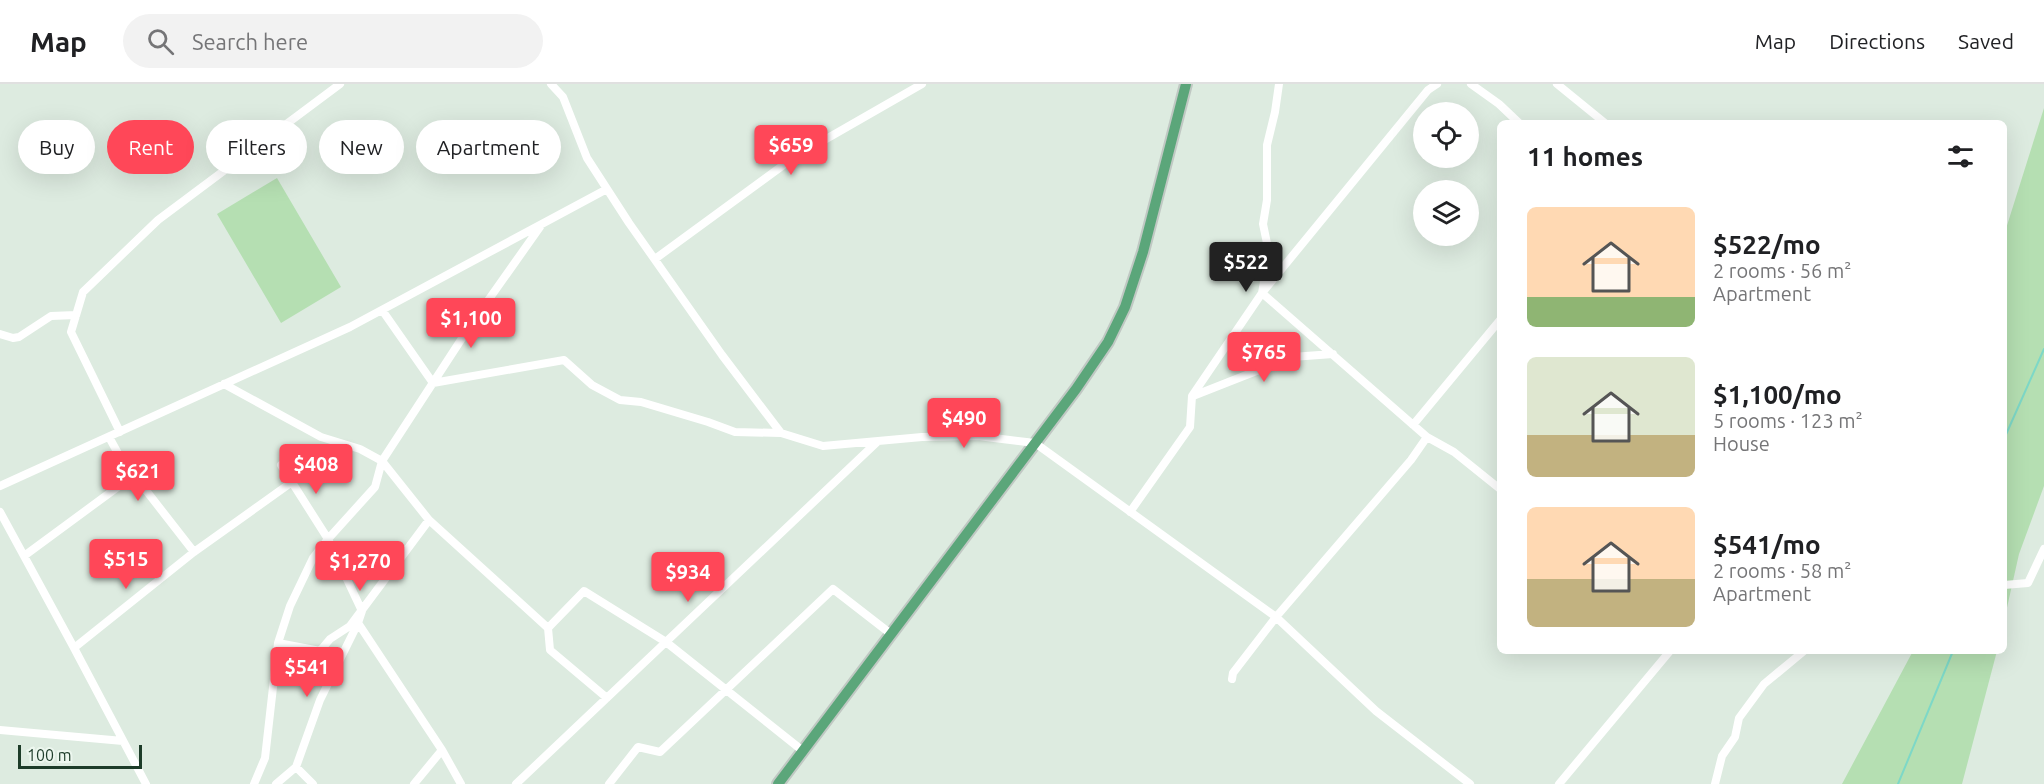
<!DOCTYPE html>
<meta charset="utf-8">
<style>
:root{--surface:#fff;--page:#f2f2f2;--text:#202124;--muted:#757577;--line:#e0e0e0;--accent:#ff4758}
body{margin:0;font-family:Ubuntu,sans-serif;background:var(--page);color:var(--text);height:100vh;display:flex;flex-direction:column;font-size:22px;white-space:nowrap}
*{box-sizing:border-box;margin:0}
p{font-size:20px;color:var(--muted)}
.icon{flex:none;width:33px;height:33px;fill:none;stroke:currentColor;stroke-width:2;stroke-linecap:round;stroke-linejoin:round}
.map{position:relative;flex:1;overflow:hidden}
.drawer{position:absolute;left:1497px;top:36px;width:510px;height:534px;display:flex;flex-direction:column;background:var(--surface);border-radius:9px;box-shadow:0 6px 24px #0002}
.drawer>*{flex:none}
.hud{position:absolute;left:18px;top:36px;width:570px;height:54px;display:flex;gap:12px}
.tools{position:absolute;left:1413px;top:18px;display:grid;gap:12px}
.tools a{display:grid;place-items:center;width:66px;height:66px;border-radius:50%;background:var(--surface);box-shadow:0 6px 24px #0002;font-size:30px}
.scale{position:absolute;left:18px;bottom:15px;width:124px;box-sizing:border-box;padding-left:6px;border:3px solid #1d3c29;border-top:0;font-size:16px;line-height:21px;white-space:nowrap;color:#1d3c29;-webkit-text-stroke:4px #edf7ef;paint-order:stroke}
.price{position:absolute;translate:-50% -51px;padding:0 14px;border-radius:6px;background:var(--accent);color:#fff;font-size:20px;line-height:39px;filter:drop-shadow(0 2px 3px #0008)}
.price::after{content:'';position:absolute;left:50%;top:36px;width:18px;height:14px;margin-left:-9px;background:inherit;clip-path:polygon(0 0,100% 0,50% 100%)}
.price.active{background:#222;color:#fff}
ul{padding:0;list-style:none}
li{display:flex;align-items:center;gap:18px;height:150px;padding:0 30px}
li span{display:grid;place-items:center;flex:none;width:168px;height:120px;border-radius:9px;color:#555}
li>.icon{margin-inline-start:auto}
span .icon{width:72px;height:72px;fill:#fffc;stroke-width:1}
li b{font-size:26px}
h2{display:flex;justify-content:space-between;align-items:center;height:72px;padding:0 30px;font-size:26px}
.tag{padding:0 21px;border-radius:27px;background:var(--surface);box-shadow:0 6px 24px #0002;font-size:21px;line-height:54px}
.tag.active{background:var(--accent);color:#fff}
header{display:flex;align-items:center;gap:36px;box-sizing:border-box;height:84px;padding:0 30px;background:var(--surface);border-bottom:2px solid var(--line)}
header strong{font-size:28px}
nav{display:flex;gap:33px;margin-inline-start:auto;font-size:21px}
.search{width:420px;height:54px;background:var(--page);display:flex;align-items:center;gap:15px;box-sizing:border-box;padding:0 21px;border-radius:33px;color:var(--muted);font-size:22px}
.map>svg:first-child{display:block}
.green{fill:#b5dfb2}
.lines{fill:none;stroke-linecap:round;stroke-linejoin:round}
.stream{stroke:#7dd8c7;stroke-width:2}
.major-casing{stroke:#c0c8c3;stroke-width:14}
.minor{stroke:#fff;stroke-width:8}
.major{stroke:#5ba67a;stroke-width:10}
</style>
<header>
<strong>Map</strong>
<div class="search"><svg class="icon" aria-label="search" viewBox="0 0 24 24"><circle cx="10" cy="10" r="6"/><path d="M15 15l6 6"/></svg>Search here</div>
<nav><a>Map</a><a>Directions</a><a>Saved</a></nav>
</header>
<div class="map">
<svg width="2044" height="700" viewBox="0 0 2044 700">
<rect width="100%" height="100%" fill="#ddebe0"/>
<path class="green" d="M2044 24V402L2019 470 2004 537V151Z
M277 94 341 203 281 239 217 130Z
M1913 567H1997L1962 700H1842Z"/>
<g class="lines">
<path class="stream" d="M2004 355 2044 265
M1898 700 1953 567"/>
<g class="major-casing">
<path id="major" d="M778 700 1076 305 1108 258 1125 223 1143 168 1186 0"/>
</g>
<path class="minor" d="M551 0 563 13 587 74 629 139 722 271 781 349 823 362 922 353 978 352 1035 359 1276 533 1376 627 1470 700
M1471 0 1499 20 1519 39
M1557 0 1605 39
M655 175 793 74 922 0
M1262 209 1428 6 1437 0
M1262 209 1269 169 1263 140 1267 116V61L1275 28 1279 0
M382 226 433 299 564 276 592 301 620 316 641 318 708 338 735 348 781 349
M0 250 13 254 19 253 51 232 76 231
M224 300 321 353 360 365 382 377 429 436 548 544 550 566 607 614
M1193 312 1292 273 1333 270
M1413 341 1500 236
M120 348 71 248 83 208 158 136 340 0
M109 353 120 373 194 468
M281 381 328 455 362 527 358 539 442 666 461 700
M0 402 350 243 607 105
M0 428 73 562 146 700
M1130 428 1190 343 1192 312 1262 209 1427 353 1454 368 1500 405
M24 472 134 391
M2004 501 2028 499 2044 465
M548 544 584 507 666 558 803 667
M278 559 320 567 330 555 350 542 429 436
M74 564 194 468 292 398
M1232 595 1233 589 1276 533 1411 376 1427 353
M0 646 123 657
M296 683 313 700
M254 700 265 674 278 559 290 522 313 474 328 455 375 403 382 377 470 242 540 143
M276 700 296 683 320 616 358 539
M414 700 442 666
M516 700 877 358
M609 700 638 663 660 668 833 505 891 550
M1559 700 1670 567
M1715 700 1722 672 1735 653 1739 634 1764 600 1804 567"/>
<use href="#major" class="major"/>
</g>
</svg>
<div class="tools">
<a><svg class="icon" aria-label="locate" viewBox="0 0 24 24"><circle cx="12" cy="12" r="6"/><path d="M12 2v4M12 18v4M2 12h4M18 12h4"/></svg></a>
<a><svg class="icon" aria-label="layers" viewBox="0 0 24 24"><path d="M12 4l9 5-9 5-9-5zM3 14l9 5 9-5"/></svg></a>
</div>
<div class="scale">100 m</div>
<b class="price" style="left:791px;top:92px">$659</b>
<b class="price active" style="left:1246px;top:209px">$522</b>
<b class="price" style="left:471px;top:265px">$1,100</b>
<b class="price" style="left:1264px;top:299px">$765</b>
<b class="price" style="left:964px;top:365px">$490</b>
<b class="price" style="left:316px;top:411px">$408</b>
<b class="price" style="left:138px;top:418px">$621</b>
<b class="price" style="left:126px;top:506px">$515</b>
<b class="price" style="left:360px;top:508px">$1,270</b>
<b class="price" style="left:688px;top:519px">$934</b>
<b class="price" style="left:307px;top:614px">$541</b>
<div class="hud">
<a class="tag">Buy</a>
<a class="tag active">Rent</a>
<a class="tag">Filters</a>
<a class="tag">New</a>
<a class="tag">Apartment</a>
</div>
<section class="drawer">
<h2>11 homes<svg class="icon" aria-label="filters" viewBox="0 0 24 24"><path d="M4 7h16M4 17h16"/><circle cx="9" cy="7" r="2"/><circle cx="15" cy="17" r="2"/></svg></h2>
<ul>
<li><span style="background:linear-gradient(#ffd9b3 75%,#8fb573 0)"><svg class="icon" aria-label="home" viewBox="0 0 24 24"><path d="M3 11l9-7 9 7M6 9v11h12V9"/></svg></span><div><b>$522/mo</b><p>2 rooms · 56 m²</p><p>Apartment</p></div></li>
<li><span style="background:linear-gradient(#dfe7d0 65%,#c2b280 0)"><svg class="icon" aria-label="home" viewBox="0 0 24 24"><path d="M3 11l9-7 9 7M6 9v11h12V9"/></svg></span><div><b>$1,100/mo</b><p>5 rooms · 123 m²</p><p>House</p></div></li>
<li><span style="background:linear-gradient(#ffd9b3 60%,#c2b280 0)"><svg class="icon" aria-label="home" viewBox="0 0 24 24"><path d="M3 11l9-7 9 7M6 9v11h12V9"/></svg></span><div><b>$541/mo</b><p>2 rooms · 58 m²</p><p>Apartment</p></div></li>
</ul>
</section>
</div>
